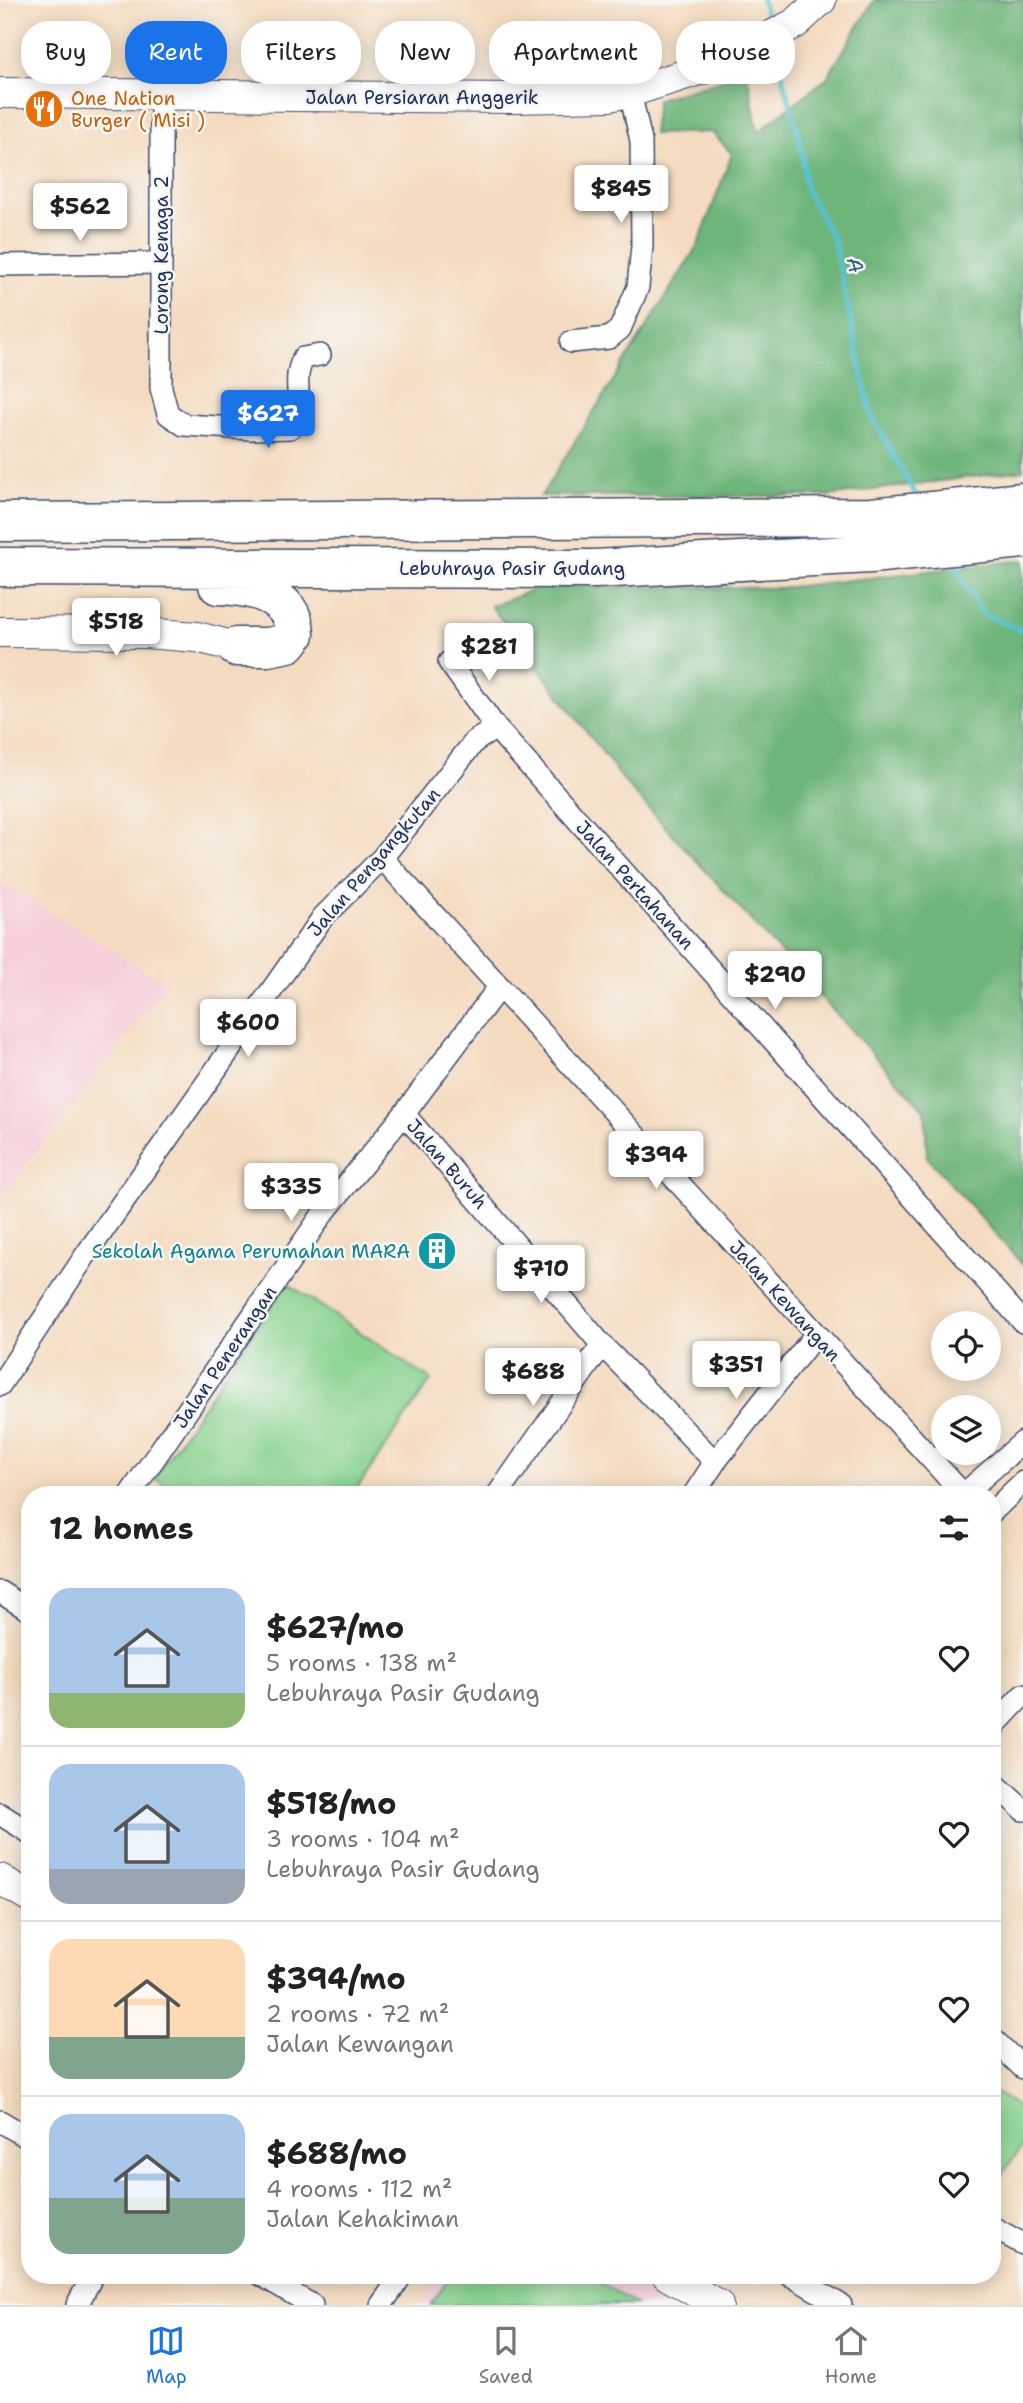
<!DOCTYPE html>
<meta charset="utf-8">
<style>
:root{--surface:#fff;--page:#f2f2f2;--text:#222;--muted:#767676;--line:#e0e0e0;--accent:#1a73e8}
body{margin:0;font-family:"Shantell Sans",sans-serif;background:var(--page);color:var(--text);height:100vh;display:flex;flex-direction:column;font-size:26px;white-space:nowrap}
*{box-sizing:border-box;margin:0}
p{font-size:23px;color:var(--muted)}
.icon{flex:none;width:38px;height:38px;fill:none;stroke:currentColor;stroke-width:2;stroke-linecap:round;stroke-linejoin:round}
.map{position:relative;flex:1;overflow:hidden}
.side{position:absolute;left:21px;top:1486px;width:980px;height:798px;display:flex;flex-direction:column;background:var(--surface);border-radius:28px;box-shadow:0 4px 18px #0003}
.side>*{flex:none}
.guide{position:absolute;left:21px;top:21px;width:982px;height:63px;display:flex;gap:14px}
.fabs{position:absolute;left:931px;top:1311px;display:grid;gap:14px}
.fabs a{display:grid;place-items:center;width:70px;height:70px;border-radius:50%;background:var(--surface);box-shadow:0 4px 18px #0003;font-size:35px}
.price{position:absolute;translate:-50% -60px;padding:0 16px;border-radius:7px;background:#fff;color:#222;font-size:23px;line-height:46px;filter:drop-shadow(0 2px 4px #0008)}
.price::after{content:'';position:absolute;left:50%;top:42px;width:21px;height:16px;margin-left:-10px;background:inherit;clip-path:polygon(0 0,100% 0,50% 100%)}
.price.current{background:var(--accent);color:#fff}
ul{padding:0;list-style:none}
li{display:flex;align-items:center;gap:21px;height:175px;padding:0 28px}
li+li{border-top:2px solid var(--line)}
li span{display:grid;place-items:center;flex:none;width:196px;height:140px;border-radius:21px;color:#555}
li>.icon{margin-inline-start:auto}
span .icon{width:84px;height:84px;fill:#fffc;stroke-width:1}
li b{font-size:30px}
h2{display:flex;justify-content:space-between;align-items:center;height:84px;padding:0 28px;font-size:30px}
.chip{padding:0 24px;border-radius:28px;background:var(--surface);box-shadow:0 4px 18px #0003;font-size:24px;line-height:63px}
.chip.current{background:var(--accent);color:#fff}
.tabs{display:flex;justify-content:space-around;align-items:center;height:98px;border-top:2px solid var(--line);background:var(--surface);font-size:19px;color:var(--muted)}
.tabs a{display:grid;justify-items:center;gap:4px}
.tabs .current{color:var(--accent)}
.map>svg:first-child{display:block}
.built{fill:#f6cfd8}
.green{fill:#89d390;stroke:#528177;stroke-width:2}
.forest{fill:#6eb57a;stroke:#44726c;stroke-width:2}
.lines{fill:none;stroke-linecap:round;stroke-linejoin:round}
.stream{stroke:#57c2d2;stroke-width:5}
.street-casing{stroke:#3c496d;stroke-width:24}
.secondary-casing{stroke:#3c496d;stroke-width:32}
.highway-casing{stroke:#3c496d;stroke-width:41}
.street{stroke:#fff;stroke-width:21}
.secondary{stroke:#fff;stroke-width:30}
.highway{stroke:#fff;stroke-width:38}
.labels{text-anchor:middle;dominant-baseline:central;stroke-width:5;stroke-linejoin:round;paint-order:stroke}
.street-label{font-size:19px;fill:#1b2f5e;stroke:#f6f6f2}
.food-label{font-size:19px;fill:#c56008;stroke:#f6f6f2;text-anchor:start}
.culture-label{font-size:19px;fill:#0d838f;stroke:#f6f6f2;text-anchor:end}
.water-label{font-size:21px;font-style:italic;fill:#2d5b81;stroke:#f6f6f2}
</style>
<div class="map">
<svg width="1023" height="2305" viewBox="0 0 1023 2305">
<rect width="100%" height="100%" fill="#f6f6f2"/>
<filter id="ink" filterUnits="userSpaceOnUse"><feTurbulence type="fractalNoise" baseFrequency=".0143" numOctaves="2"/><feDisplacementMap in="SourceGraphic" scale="14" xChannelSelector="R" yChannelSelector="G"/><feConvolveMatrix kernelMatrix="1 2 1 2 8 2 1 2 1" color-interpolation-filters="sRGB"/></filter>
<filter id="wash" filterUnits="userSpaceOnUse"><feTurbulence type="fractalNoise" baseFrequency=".00686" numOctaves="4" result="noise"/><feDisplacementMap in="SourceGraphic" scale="28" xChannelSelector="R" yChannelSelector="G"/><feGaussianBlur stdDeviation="1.57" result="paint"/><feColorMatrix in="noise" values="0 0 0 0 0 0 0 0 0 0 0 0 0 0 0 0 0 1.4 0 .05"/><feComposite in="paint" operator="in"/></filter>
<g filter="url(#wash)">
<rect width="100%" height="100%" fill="#f4dbbf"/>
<path class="built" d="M0 882 167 983 0 1200Z
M440 2275H619L670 2305H421Z"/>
<path class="green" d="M287 1283 431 1380 353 1494H179L154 1478Z
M994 2091 1023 2111V2145L994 2186 992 2095Z
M451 2275H588L636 2305H431Z"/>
<path class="forest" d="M874 0H1023V470L827 496H541L698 245 732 154 712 132 653 134 657 99 747 73 758 132 827 78Z
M1023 560V1265L927 1157 925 1111 628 786 491 606 544 586 782 588Z"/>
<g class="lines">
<path class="stream" d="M762 0 769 25
M774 44 801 144 806 190 833 238 871 415 917 497
M954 564 983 614 1023 631"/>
</g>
</g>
<g filter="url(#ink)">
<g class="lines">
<g class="street-casing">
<path id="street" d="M161 95V388L168 414 184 425 251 429 290 428C304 415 296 393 298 376 298 370 301 364 303 358L320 355
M0 265 161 263
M571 342 609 338 620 329 638 287 642 246 641 141 630 92
M449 662 496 728 1023 1322
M382 858 963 1494
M404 1114 602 1345 715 1462
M0 1385 85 1256 323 917 382 858 475 741 496 728
M130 1494 322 1215 404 1114 499 987
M498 1494 602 1345
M694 1494 715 1462 815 1335
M964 1494 1023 1442
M992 1512 1023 1482
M0 1592 30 1611
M992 1728 1023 1695
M992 1781 1023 1810
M0 1814 30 1833
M992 2038 1023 2068
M0 2121 30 2139
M992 2227 1023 2244
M261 2275 312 2305
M790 2275 841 2305
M77 2305 93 2275
M381 2305 402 2275"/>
</g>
<g class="secondary-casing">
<path id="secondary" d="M0 93 513 98 609 96 630 92 715 65 796 23 821 0
M0 632 145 633 197 637 236 647
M0 1879 30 1897
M667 2275 718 2305"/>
</g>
<g class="highway-casing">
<path id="highway" d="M0 522 871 517 1023 502
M0 567 595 569 870 554 1023 539
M218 585C251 586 294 594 295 634L288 643 268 647H236"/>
</g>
<use href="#street" class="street"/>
<use href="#secondary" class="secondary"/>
<use href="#highway" class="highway"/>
</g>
</g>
<defs>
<g id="restaurant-disc" transform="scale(2.0125)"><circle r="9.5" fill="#e8710a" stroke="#f6f6f2"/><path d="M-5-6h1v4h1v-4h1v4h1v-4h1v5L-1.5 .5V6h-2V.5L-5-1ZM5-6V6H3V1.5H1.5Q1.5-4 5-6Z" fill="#fff"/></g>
<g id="building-disc" transform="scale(2.0125)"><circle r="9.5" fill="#0f9aa8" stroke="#f6f6f2"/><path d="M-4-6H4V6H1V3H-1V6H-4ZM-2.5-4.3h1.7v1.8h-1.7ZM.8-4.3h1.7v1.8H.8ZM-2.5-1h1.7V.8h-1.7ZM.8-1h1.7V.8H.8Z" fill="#fff"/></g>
</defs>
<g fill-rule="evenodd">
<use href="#restaurant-disc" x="44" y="109"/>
<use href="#building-disc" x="437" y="1251"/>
</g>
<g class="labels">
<g class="street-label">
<text x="422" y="97">Jalan Persiaran Anggerik</text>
<text transform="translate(161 255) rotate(-90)">Lorong Kenaga 2</text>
<text x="512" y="568">Lebuhraya Pasir Gudang</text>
<text transform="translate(374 862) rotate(-49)">Jalan Pengangkutan</text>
<text transform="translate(635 885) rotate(48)">Jalan Pertahanan</text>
<text transform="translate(447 1164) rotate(49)">Jalan Buruh</text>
<text transform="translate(785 1301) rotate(48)">Jalan Kewangan</text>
<text transform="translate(225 1357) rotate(-56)">Jalan Penerangan</text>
</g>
<g class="food-label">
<text x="71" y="98">One Nation<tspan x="71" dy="22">Burger ( Misi )</tspan></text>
</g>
<g class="culture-label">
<text x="410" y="1251">Sekolah Agama Perumahan MARA</text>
</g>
<g class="water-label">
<text transform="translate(855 265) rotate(78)">A</text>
</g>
</g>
</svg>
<div class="fabs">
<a><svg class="icon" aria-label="locate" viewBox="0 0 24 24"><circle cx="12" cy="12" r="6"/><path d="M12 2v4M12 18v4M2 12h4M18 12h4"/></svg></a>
<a><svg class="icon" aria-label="layers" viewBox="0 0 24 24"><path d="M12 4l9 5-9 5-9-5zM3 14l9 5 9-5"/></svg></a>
</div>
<b class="price" style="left:621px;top:225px">$845</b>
<b class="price" style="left:80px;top:243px">$562</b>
<b class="price current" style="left:268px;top:450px">$627</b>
<b class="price" style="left:116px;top:658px">$518</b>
<b class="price" style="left:489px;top:683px">$281</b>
<b class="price" style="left:775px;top:1011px">$290</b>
<b class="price" style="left:248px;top:1059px">$600</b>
<b class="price" style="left:656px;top:1191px">$394</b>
<b class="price" style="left:291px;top:1223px">$335</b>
<b class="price" style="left:541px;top:1305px">$710</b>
<b class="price" style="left:736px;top:1401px">$351</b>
<b class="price" style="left:533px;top:1408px">$688</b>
<div class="guide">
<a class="chip">Buy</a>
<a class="chip current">Rent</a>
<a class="chip">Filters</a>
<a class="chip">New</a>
<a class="chip">Apartment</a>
<a class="chip">House</a>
</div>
<section class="side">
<h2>12 homes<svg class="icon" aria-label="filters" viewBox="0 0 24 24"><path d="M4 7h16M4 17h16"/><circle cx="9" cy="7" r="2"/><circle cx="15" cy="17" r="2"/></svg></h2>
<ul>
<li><span style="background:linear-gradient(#a9c7e8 75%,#8fb573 0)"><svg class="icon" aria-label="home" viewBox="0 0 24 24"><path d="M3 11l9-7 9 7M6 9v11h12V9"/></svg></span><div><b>$627/mo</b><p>5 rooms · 138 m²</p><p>Lebuhraya Pasir Gudang</p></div><svg class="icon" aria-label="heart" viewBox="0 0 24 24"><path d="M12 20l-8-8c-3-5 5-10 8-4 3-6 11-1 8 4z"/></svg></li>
<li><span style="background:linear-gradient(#a9c7e8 75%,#9aa5b1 0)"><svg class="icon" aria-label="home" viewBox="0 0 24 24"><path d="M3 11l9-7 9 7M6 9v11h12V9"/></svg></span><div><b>$518/mo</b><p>3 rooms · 104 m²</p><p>Lebuhraya Pasir Gudang</p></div><svg class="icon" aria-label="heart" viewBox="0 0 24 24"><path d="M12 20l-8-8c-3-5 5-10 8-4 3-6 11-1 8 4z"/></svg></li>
<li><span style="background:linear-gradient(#ffd9b3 70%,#7fa58c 0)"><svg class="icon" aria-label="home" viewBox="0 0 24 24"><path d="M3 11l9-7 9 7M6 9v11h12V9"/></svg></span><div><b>$394/mo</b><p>2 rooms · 72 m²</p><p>Jalan Kewangan</p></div><svg class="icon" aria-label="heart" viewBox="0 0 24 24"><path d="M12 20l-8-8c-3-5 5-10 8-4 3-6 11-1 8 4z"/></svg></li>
<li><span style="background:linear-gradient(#a9c7e8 60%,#7fa58c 0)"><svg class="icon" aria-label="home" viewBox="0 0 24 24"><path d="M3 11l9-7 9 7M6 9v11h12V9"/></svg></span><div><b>$688/mo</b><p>4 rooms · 112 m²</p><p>Jalan Kehakiman</p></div><svg class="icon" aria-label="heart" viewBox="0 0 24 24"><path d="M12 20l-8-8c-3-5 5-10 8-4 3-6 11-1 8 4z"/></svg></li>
</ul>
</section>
</div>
<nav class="tabs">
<a class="current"><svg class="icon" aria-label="map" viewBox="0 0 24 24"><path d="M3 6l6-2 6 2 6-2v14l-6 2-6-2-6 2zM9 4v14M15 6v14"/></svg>Map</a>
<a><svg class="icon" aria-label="saved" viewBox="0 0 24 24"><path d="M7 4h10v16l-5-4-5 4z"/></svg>Saved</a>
<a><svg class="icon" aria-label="home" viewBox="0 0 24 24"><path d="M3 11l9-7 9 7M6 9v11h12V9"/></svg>Home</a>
</nav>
